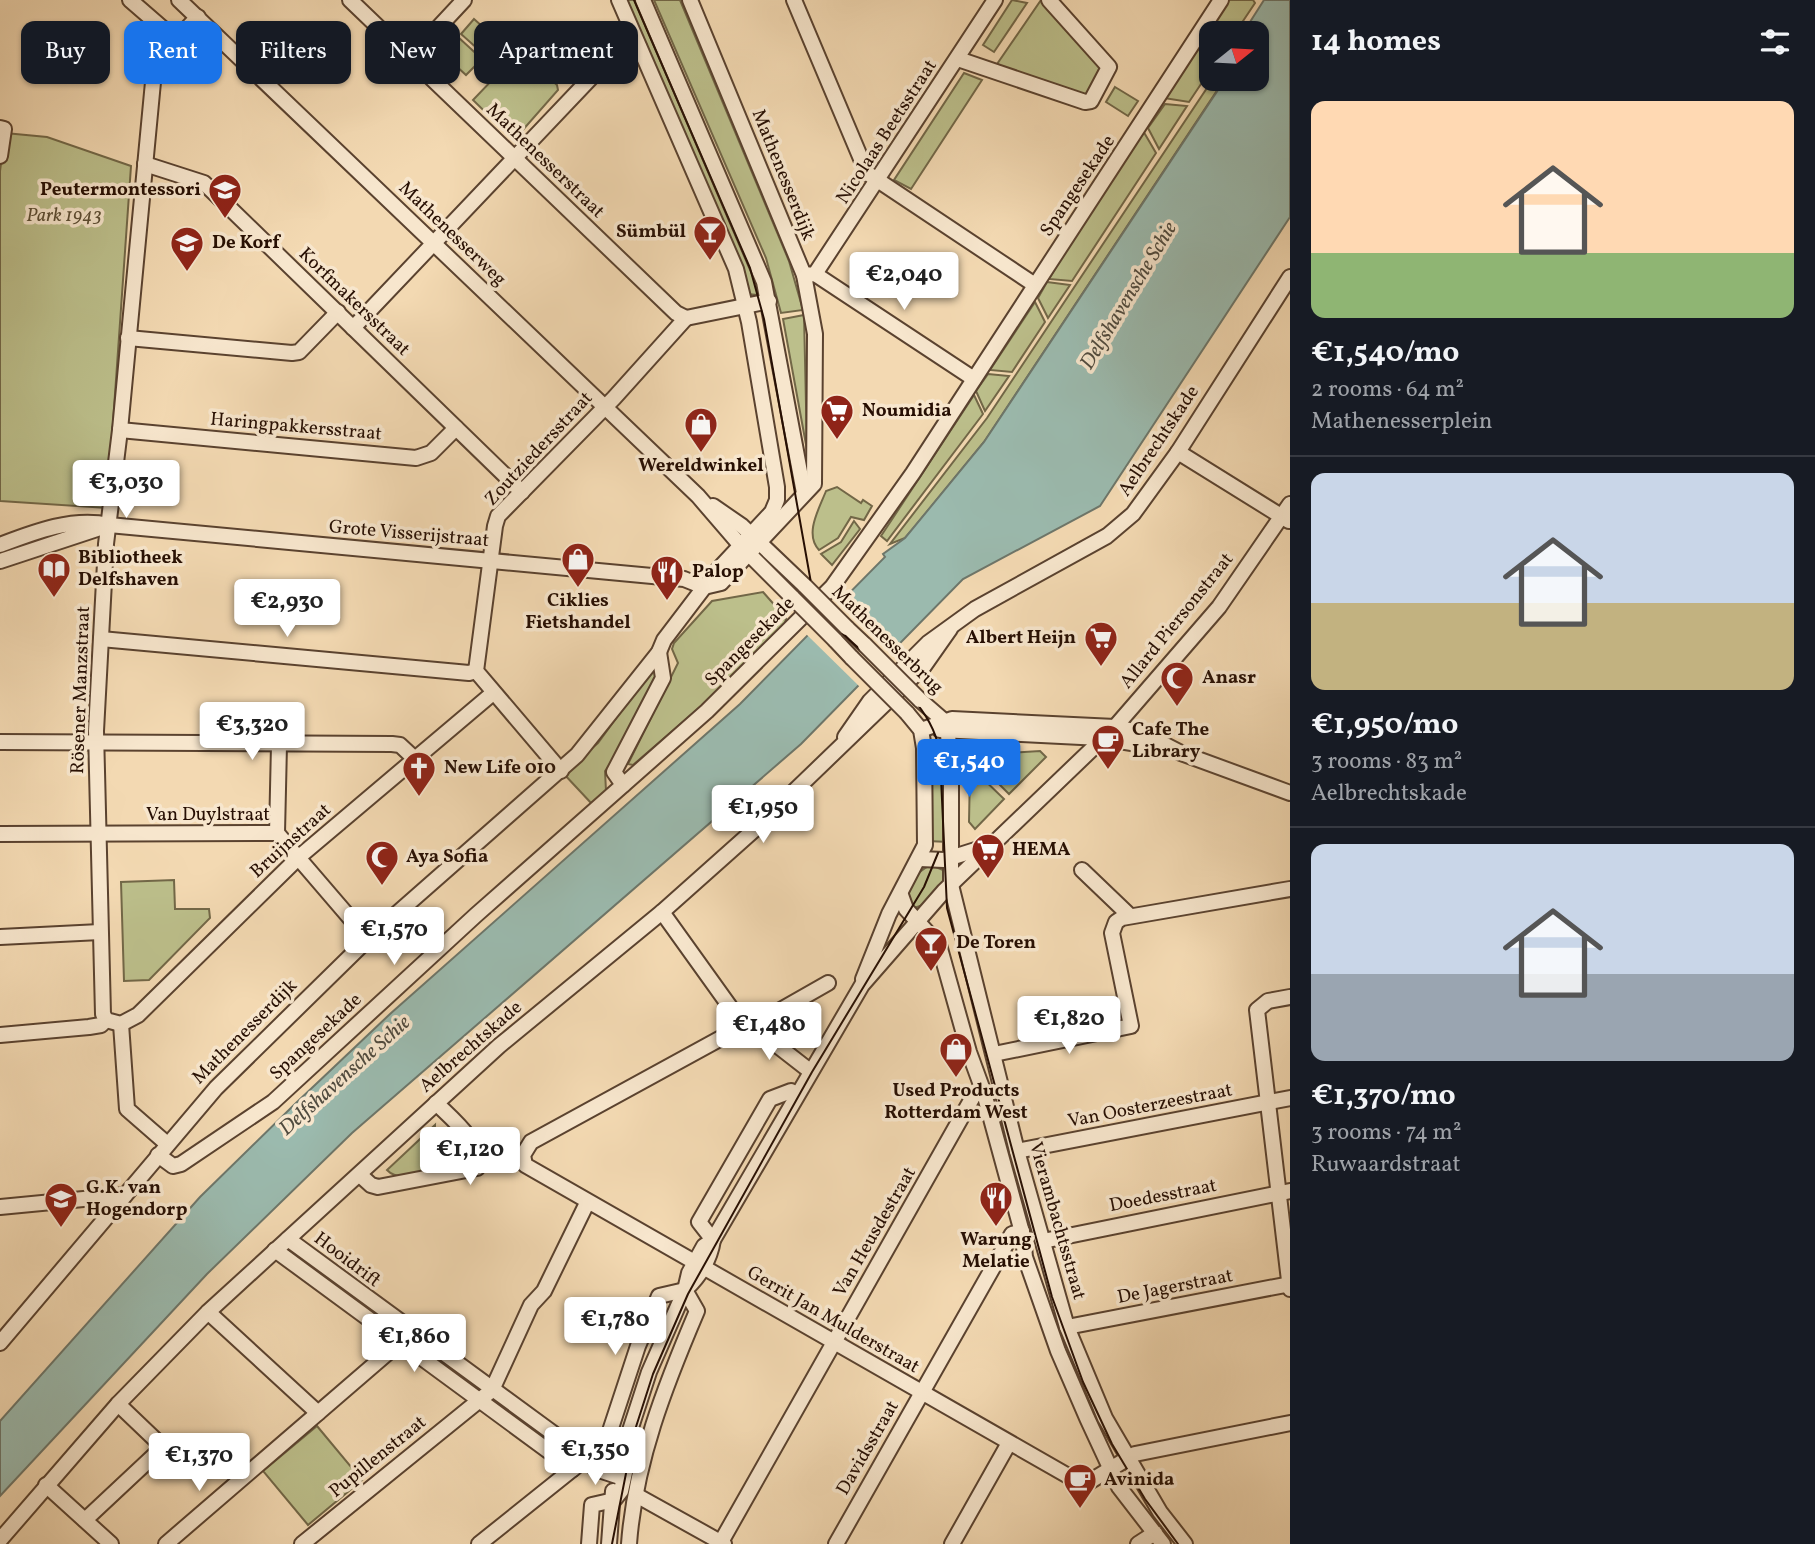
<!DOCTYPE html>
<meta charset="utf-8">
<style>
:root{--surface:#171b24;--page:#20242c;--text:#f1f3f6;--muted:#9ea1a6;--line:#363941;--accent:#1a73e8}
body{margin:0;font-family:Vollkorn,serif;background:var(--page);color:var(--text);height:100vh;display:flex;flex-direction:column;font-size:26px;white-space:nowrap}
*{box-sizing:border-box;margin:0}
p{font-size:23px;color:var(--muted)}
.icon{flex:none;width:38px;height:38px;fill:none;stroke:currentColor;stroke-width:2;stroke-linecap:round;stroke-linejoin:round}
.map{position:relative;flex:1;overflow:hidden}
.panel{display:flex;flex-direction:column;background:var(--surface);width:525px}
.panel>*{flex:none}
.hud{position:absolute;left:21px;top:21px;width:665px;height:63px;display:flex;gap:14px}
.needle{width:46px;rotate:72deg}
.buttons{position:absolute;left:1199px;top:21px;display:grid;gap:14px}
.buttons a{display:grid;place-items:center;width:70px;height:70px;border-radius:14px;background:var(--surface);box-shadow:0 2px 5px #0004;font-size:35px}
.price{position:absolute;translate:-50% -60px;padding:0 16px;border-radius:7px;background:#fff;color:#222;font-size:23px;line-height:46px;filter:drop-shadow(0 2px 4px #0008)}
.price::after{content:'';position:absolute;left:50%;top:42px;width:21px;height:16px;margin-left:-10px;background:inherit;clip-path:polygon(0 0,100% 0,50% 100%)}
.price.current{background:var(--accent);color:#fff}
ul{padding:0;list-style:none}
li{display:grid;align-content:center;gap:14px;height:371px;padding:0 21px}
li+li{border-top:2px solid var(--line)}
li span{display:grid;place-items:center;height:217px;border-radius:14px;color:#555}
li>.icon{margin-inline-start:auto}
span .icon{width:126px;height:126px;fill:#fffc;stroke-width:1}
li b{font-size:30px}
h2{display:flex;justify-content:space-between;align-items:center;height:84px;padding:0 21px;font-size:30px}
.pill{padding:0 24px;border-radius:14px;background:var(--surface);box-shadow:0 2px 5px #0004;font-size:24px;line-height:63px}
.pill.current{background:var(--accent);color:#fff}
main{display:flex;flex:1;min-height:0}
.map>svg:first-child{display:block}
.green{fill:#bcbf8b;stroke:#726747;stroke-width:2}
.water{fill:#9bbaae;stroke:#6d766a;stroke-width:2}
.pier{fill:#f3d9b2}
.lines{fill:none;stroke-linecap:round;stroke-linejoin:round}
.minor-casing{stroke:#5a422f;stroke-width:18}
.minor{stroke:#f7e6cd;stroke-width:14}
.tram{stroke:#270f03;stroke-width:2}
.minor-bridge-casing{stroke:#5a422f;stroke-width:18;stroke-linecap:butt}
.minor-bridge{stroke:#f7e6cd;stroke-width:14}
.labels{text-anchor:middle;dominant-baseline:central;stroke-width:7;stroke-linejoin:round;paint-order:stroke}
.street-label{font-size:19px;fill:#270f03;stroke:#f7e6cd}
.poi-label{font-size:19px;font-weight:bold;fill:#270f03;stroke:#f7e6cd;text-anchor:start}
.park-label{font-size:19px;font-style:italic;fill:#5b4d33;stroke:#f7e6cd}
.water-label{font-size:21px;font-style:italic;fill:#504b3f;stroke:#f7e6cd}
</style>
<main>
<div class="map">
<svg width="1290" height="1544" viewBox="0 0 1290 1544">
<rect width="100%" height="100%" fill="#f3d9b2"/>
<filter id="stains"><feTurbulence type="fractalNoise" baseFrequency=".00286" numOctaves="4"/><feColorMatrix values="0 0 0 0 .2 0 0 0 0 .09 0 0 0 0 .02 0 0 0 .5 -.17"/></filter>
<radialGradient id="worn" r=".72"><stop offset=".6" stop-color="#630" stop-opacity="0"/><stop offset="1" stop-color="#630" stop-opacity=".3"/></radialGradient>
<g class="green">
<polygon points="623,0 639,0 755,264 758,295 747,294"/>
<polygon points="654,0 680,0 789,261 803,310 781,313 766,258"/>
<polygon points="1012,0 1027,3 994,52 983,45"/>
<polygon points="1041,0 1103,65 1085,96 995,67"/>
<polygon points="1228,0 1253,0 1255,3 1235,33 1211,33 1211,69 1189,102 1164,98"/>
<polygon points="474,19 501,43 488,58 461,34"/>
<polygon points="458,37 482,59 466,75 443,54"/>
<polygon points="519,52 557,85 558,90 514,140 473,100"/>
<polygon points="964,73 982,80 911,189 894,180"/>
<polygon points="1213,79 1222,79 1222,83 984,442 912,530 905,538 890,544 987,418"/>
<polygon points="1115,87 1138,101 1128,116 1106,102"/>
<polygon points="1165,104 1187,106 1159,149 1148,128"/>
<polygon points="1142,129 1156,153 1072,281 1049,279 1055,269 1053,267"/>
<polygon points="5,133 47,137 131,166 107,508 0,501 0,171"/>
<polygon points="1047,282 1070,285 1048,318 1038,298"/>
<polygon points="1035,302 1045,322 1012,372 990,370"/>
<polygon points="804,315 807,450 783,319"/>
<polygon points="988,374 1009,376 985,411 976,391"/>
<polygon points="974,395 983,414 887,541 881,536"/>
<path d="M837 487 861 503 863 500 872 506 864 520 851 517 838 538 819 550C804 534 819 509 826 491Z"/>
<polygon points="854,521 860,529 832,565 821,554 841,542"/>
<polygon points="763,592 786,618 785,624 706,702 633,765 628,764 678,663 672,649 674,643 712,601"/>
<polygon points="651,670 658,674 617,756 605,771 606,791 592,804 563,773 598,743"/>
<polygon points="1040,751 1046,757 1009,794 979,764 991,754"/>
<polygon points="947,758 948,842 928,841 928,759"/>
<polygon points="973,769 1004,799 975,829 969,822 970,772"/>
<path d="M931 865 943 870 944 884 926 904 914 908 908 900C908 883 915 872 931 865Z"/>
<polygon points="174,880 175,909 209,909 210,918 149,980 124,981 121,882"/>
<path d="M435 1125 433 1171C418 1174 398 1182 387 1170Z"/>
<polygon points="305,1257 399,1326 394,1333 303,1267"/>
<polygon points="317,1426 362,1480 308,1525 263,1471"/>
</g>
<polygon class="water" points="1264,0 1290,0 1290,217 1100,506 963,579 801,744 352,1133 207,1274 0,1496 0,1421 200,1197 296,1103 390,1014 740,704 885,557 883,554 905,538 984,442 1222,84 1222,79 1256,79 1256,33 1243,33"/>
<polygon class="pier" points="840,598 896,653 861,688 805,633"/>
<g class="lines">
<defs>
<g id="minor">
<polyline points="130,0 175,39"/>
<polyline points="179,0 698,496 741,546 793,598"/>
<polyline points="350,0 676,313 686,318"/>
<polyline points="643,0 764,282 804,493"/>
<polyline points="690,0 804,275 815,334 814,484 721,583 704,587"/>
<polyline points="794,0 867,173 1035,285"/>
<polyline points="198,17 155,61 120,430 106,544 96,731 103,1014 106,1020 121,1024 138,1015 299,857 493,693"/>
<polyline points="410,58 464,0"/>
<polyline points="958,59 1085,102 1091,101 1109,67 1049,0"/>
<polyline points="0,128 4,129 0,156"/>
<polyline points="145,164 204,183 522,492"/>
<polyline points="815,274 974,379"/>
<polyline points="804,275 815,274 995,0"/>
<polyline points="686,318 769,301"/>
<polyline points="353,328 604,64 639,47"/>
<polyline points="128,338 292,353 299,352 338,312"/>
<polyline points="120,430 416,458 431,453 456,428"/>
<polyline points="1178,452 1289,521"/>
<polyline points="713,506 742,526 805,586"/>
<polyline points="109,525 684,579 704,587"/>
<path d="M0 545C34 532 72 517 109 525L0 561"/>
<polyline points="847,628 865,645"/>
<polyline points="101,639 469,673 476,671"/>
<polyline points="835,640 852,658"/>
<polyline points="920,700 943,720 948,735 951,764 951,885 1017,1151 1067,1327 1105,1418 1160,1512 1185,1544"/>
<polyline points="921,730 952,719 1115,727 1140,732 1181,753 1290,793"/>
<polyline points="940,730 1101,738 1156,747"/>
<polyline points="845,737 870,701 928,643 975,609 1107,536 1133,514 1178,452 1290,277"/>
<polyline points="0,742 392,744 400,745 415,759"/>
<polyline points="561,771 476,671 495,526 498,516 614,398 686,318"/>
<polyline points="623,785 614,772 663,678 659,652"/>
<polyline points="277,833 279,745"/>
<polyline points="0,834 277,833 368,939"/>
<polyline points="920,859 944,860 988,846"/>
<polyline points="1082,870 1129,915"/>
<polyline points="901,895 906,909 939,945 969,1052 984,1093 1023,1236 1025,1257 1058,1351 1087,1418 1119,1487 1163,1544"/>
<polyline points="662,912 733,1011 810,1071"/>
<polyline points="0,937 100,932"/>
<polyline points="863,979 889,914 925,845 924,748 921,730 907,713"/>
<polyline points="828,983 770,1016 734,1031 531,1142 523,1155 525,1165 1084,1485 1135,1454 1290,1423"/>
<polyline points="1290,997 1268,1001 1257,1010 1290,1289"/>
<polyline points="121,1024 127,1109 166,1143"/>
<polyline points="0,1035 89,1027 101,1025 106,1020"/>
<polyline points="994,1054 1131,1026 1112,933 1116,922 1122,918 1290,889"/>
<polyline points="1017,1151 1290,1098"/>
<polyline points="158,1155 173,1166 181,1164 273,1102 476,915 707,711 832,587 913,473 1221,0"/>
<path d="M360 1175 371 1185 378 1187 477 1168C486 1146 450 1117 436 1103"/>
<polyline points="0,1207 125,1195"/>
<polyline points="288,1239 565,1442 596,1469 623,1478"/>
<polyline points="713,1240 699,1222 770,1099 791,1091 796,1094"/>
<polyline points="1043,1241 1290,1191"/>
<polyline points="275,1250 573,1469"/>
<path d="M685 1290C700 1276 710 1260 713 1240L862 985 944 891 1115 727 1219 607 1290 504"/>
<polyline points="208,1312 318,1413"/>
<polyline points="1067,1327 1290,1284"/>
<polyline points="0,1343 216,1088 368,939 577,755 659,652 664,640 715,573 772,512 777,500 777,487 749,322 736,269 619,0"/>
<polyline points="623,1452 649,1372 685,1290 689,1273 704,1246 713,1240"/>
<polyline points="46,1485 111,1544"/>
<polyline points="636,1495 724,1544"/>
<polyline points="85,1520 163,1447 118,1404"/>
<polyline points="0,1540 118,1404 208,1312 499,1046 662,912 754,830 924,666 950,629"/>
<polyline points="721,1542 974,1095 984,1093"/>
<polyline points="166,1544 405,1338"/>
<polyline points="302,1544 492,1390 531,1305 544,1291 587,1203"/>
<polyline points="479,1544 579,1464"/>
<path d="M589 1544 592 1505 614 1500 621 1491 627 1463 625 1448 610 1431 638 1346 659 1296 685 1290 697 1311C665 1386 635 1462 629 1544"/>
<polyline points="609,1544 613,1491"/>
<polyline points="836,1544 1012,1234 1022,1231"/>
<polyline points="952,1544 1009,1443"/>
<polyline points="1138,1544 1155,1533"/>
</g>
</defs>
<use href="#minor" class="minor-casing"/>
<use href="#minor" class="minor"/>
<g class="tram">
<path d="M634 0 750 268 764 319 813 594C842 654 933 686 940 756L947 908 1052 1297 1083 1382 1112 1444 1145 1499 1178 1544"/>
<polyline points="612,1544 634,1433 653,1374 688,1294 812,1072 924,887 938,853"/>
</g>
<defs>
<g id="minor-bridge">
<polyline points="805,586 847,628"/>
<polyline points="793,598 835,640"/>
<polyline points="865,645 920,700"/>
<polyline points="852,658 907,713"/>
</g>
</defs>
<use href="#minor-bridge" class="minor-bridge-casing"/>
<use href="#minor-bridge" class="minor-bridge"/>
</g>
<defs>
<symbol id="school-pin" viewBox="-11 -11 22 30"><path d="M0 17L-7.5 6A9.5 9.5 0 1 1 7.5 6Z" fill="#8f2418" stroke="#f7e6cd"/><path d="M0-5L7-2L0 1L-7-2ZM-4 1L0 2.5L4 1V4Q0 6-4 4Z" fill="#fff"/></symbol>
<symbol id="bar-pin" viewBox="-11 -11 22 30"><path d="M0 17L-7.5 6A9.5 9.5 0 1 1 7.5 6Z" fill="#8f2418" stroke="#f7e6cd"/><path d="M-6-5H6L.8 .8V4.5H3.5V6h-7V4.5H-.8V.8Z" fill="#fff"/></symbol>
<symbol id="supermarket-pin" viewBox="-11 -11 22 30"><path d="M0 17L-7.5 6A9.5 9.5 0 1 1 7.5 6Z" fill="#8f2418" stroke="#f7e6cd"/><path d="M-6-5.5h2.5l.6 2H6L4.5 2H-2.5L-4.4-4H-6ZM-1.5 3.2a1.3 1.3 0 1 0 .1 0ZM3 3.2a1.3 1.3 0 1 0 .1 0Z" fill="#fff"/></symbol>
<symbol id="shop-pin" viewBox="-11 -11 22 30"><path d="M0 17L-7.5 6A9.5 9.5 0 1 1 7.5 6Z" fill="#8f2418" stroke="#f7e6cd"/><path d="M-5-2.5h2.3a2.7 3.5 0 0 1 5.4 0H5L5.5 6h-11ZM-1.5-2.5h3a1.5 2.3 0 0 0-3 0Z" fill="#fff"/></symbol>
<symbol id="library-pin" viewBox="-11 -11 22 30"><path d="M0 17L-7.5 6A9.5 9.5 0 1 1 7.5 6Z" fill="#8f2418" stroke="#f7e6cd"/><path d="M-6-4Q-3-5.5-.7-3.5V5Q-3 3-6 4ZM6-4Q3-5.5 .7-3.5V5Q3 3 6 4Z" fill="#fff"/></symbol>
<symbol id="restaurant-pin" viewBox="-11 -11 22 30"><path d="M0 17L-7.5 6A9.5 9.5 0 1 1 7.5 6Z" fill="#8f2418" stroke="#f7e6cd"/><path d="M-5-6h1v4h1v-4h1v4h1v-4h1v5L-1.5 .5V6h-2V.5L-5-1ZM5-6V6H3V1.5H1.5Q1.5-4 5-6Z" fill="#fff"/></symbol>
<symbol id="mosque-pin" viewBox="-11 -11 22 30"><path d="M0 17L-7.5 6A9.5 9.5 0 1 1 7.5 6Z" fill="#8f2418" stroke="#f7e6cd"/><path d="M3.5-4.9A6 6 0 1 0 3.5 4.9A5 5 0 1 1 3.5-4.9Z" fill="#fff"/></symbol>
<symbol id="cafe-pin" viewBox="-11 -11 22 30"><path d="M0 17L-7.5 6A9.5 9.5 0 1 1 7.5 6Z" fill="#8f2418" stroke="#f7e6cd"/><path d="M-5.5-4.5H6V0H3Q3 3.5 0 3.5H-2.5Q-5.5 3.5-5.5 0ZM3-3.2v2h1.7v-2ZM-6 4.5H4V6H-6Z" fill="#fff"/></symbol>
<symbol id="church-pin" viewBox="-11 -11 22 30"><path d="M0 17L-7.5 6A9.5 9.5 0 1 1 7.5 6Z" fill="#8f2418" stroke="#f7e6cd"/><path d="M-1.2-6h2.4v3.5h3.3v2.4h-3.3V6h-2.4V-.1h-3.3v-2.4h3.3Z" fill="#fff"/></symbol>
<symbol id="university-pin" viewBox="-11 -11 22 30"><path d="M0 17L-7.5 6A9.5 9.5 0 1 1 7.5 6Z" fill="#8f2418" stroke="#f7e6cd"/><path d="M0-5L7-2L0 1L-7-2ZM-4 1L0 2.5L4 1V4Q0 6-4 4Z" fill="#fff"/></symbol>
</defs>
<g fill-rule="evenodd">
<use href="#school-pin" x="206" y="171" width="38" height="52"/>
<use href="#bar-pin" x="691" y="213" width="38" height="52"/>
<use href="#school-pin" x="168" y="224" width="38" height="52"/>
<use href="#supermarket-pin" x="818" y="392" width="38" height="52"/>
<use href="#shop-pin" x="682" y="405" width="38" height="52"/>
<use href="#shop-pin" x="559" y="540" width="38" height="52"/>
<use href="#library-pin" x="35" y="550" width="38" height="52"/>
<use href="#restaurant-pin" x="648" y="553" width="38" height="52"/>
<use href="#supermarket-pin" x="1082" y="619" width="38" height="52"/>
<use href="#mosque-pin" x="1158" y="659" width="38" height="52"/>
<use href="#cafe-pin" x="1089" y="722" width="38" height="52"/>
<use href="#church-pin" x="400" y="749" width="38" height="52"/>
<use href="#supermarket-pin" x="969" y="831" width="38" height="52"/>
<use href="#mosque-pin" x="363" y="838" width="38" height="52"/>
<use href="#bar-pin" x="912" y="924" width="38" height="52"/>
<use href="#shop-pin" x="937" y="1030" width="38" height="52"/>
<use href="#restaurant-pin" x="977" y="1179" width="38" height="52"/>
<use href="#university-pin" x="42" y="1180" width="38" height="52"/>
<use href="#cafe-pin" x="1061" y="1461" width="38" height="52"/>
</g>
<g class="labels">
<g class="street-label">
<text transform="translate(887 132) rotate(-57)">Nicolaas Beetsstraat</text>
<text transform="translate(545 161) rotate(44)">Mathenesserstraat</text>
<text transform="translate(783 175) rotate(68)">Mathenesserdijk</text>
<text transform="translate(1078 186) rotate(-56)">Spangesekade</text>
<text transform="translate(452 234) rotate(44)">Mathenesserweg</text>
<text transform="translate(354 302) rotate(44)">Korfmakersstraat</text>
<text transform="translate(296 427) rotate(5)">Haringpakkersstraat</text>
<text transform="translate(1159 441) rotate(-56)">Aelbrechtskade</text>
<text transform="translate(539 449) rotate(-47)">Zoutziedersstraat</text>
<text transform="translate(409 534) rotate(5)">Grote Visserijstraat</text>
<text transform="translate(1177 621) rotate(-51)">Allard Piersonstraat</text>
<text transform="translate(887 640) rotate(44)">Mathenesserbrug</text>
<text transform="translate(750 642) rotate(-45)">Spangesekade</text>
<text transform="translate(81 690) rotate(-88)">Rösener Manzstraat</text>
<text x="208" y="815">Van Duylstraat</text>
<text transform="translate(291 841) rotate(-42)">Bruijnstraat</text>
<text transform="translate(245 1032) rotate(-45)">Mathenesserdijk</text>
<text transform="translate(316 1037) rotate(-43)">Spangesekade</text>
<text transform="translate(471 1047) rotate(-41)">Aelbrechtskade</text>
<text transform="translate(1150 1106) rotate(-11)">Van Oosterzeestraat</text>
<text transform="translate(1163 1196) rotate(-11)">Doedesstraat</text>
<text transform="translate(1057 1221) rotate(74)">Vierambachtsstraat</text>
<text transform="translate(875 1232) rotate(-60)">Van Heusdestraat</text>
<text transform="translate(347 1260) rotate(37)">Hooidrift</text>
<text transform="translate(1175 1287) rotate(-11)">De Jagerstraat</text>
<text transform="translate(833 1320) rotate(30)">Gerrit Jan Mulderstraat</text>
<text transform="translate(868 1448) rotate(-60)">Davidsstraat</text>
<text transform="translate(378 1457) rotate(-39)">Pupillenstraat</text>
</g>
<g class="poi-label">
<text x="201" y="190" text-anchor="end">Peutermontessori</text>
<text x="686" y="232" text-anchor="end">Sümbül</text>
<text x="212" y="243">De Korf</text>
<text x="862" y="411">Noumidia</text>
<text x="701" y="466" text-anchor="middle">Wereldwinkel</text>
<text x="78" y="558">Bibliotheek<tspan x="78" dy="22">Delfshaven</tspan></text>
<text x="692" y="572">Palop</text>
<text x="578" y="601" text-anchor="middle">Ciklies<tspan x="578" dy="22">Fietshandel</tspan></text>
<text x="1076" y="638" text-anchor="end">Albert Heijn</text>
<text x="1202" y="678">Anasr</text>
<text x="1132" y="730">Cafe The<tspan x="1132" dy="22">Library</tspan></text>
<text x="444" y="768">New Life 010</text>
<text x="1012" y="850">HEMA</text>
<text x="406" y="857">Aya Sofia</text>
<text x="956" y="943">De Toren</text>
<text x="956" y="1091" text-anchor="middle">Used Products<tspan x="956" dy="22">Rotterdam West</tspan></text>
<text x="86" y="1188">G.K. van<tspan x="86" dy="22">Hogendorp</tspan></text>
<text x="996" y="1240" text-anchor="middle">Warung<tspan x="996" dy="22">Melatie</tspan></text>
<text x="1104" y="1480">Avinida</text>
</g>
<g class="park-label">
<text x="64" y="216">Park 1943</text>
</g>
<g class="water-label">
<text transform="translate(1129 296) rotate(-59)">Delfshavensche Schie</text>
<text transform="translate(345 1076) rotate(-42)">Delfshavensche Schie</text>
</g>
</g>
<rect width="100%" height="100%" filter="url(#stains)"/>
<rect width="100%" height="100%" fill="url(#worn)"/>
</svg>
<div class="buttons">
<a><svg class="needle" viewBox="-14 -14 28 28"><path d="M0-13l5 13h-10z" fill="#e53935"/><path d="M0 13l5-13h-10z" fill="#9ea1a6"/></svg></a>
</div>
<b class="price" style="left:904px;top:312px">€2,040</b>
<b class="price" style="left:126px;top:520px">€3,030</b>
<b class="price" style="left:287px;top:639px">€2,930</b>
<b class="price" style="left:252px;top:762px">€3,320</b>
<b class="price current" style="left:969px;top:799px">€1,540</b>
<b class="price" style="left:763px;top:845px">€1,950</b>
<b class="price" style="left:394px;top:967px">€1,570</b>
<b class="price" style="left:1069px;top:1056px">€1,820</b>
<b class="price" style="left:769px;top:1062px">€1,480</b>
<b class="price" style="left:470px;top:1187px">€1,120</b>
<b class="price" style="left:615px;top:1357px">€1,780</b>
<b class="price" style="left:414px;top:1374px">€1,860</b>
<b class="price" style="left:595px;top:1487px">€1,350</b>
<b class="price" style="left:199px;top:1493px">€1,370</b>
<div class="hud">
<a class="pill">Buy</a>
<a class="pill current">Rent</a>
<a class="pill">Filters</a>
<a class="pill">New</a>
<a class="pill">Apartment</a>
</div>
</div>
<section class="panel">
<h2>14 homes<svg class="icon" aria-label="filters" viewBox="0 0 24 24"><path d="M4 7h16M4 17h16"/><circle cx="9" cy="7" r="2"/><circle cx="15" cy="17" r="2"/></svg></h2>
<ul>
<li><span style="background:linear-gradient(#ffd9b3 70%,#8fb573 0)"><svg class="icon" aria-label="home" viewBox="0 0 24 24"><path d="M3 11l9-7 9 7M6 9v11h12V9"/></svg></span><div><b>€1,540/mo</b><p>2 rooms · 64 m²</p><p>Mathenesserplein</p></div></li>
<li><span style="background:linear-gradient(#c9d6e8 60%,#c2b280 0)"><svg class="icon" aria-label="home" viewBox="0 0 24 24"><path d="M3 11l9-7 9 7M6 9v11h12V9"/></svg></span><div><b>€1,950/mo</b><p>3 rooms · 83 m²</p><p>Aelbrechtskade</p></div></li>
<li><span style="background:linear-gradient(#c9d6e8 60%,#9aa5b1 0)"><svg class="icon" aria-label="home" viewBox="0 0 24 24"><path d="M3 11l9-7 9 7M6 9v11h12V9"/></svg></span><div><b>€1,370/mo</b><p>3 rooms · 74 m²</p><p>Ruwaardstraat</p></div></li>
</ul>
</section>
</main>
